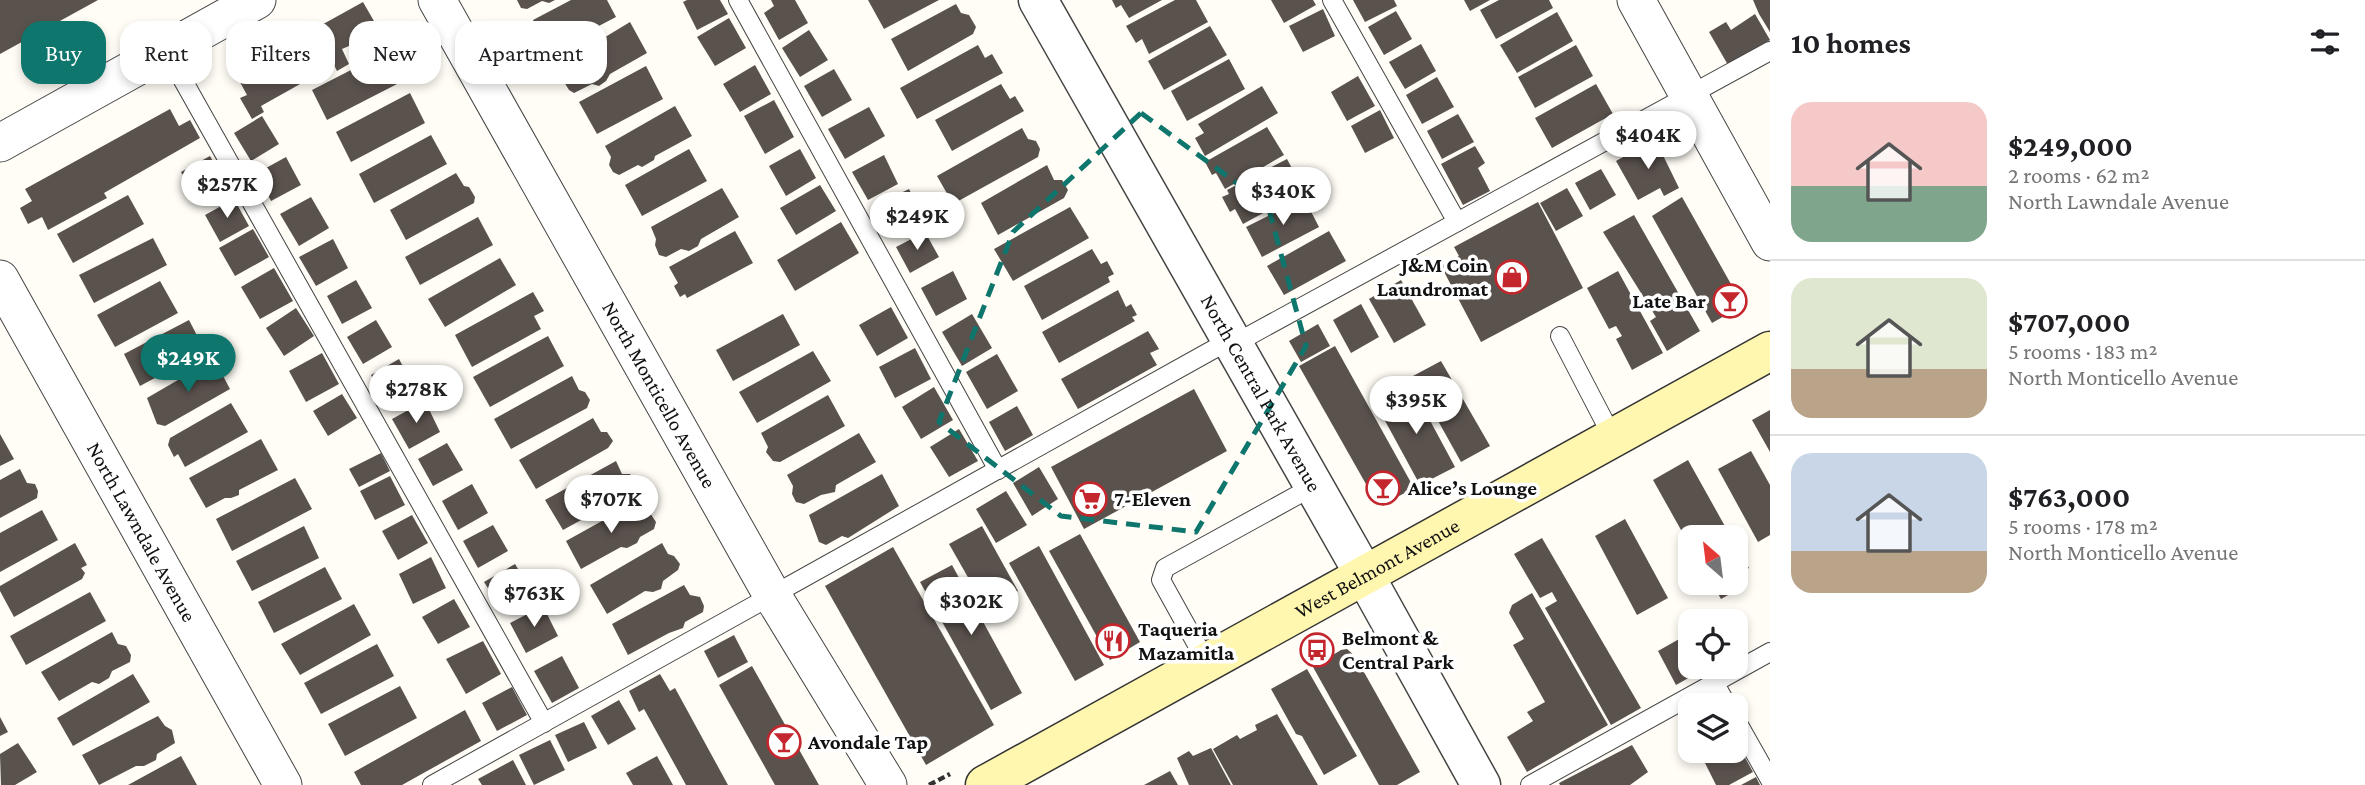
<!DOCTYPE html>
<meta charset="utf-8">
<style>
:root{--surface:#fff;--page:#f2f2f2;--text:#202124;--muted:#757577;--line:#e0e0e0;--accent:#0f766e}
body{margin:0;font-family:"Crimson Pro",serif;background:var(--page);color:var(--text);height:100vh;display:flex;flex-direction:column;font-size:26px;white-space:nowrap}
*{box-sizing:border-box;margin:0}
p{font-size:23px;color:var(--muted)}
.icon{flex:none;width:38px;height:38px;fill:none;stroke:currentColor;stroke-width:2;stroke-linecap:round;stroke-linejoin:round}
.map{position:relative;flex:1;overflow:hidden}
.panel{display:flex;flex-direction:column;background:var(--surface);width:595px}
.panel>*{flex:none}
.guide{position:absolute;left:21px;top:21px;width:665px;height:63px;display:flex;gap:14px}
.needle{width:46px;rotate:332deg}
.fabs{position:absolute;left:1678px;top:525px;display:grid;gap:14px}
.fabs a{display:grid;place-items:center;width:70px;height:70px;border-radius:14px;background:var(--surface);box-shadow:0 4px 10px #0003;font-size:35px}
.price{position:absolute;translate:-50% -60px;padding:0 16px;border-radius:24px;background:#fff;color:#222;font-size:23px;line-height:46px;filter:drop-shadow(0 2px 4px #0008)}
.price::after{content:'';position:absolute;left:50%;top:42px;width:21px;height:16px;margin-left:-10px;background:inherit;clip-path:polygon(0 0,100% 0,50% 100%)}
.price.on{background:var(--accent);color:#fff}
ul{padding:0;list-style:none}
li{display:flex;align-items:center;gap:21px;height:175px;padding:0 21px}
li+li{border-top:2px solid var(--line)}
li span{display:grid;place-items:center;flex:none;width:196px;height:140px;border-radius:21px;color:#555}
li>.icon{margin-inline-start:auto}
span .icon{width:84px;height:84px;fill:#fffc;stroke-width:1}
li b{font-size:30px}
h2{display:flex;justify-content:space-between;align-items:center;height:84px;padding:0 21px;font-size:30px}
.pill{padding:0 24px;border-radius:21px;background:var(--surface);box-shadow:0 4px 10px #0003;font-size:24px;line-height:63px}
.pill.on{background:var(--accent);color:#fff}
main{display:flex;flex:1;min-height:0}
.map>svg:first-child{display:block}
.building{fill:#5a524d}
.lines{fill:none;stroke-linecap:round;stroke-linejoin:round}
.service-casing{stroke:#444;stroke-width:20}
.minor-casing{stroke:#444;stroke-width:39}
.tertiary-casing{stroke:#444;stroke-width:41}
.secondary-casing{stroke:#333;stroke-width:41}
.path{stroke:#333;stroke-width:4.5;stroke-dasharray:7 3.5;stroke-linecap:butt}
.service{stroke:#fff;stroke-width:18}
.minor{stroke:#fff;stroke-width:37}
.tertiary{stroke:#fff;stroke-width:38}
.secondary{stroke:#fff6b0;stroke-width:38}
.marked{fill:none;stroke:#0f766e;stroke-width:5;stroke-dasharray:14 9;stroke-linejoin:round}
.labels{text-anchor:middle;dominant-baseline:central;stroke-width:7;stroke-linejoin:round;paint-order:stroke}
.poi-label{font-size:21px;font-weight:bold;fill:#111;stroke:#fff;text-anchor:start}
.street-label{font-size:21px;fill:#111;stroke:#fff}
</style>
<main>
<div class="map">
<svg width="1770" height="785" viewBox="0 0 1770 785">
<rect width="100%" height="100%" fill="#fffdf5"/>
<g class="building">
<polygon points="0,0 98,0 0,54"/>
<polygon points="517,0 555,0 549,3 542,1 527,9 521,8"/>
<polygon points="571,0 607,0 616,17 549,52 533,20"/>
<polygon points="687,0 720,0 728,14 697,30 683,2"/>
<polygon points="771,0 795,0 808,23 779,40 764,13 774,6"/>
<polygon points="868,0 939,0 884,29"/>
<polygon points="1112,0 1162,0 1129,18 1121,5 1116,8"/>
<polygon points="1175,0 1196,0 1208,22 1149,54 1142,39 1136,43 1126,26"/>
<polygon points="1271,0 1313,0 1316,5 1284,23"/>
<polygon points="1353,0 1394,0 1397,6 1365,22"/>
<polygon points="1464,0 1490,0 1470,11"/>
<polygon points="1499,0 1549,0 1553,8 1496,39 1480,10"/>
<polygon points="1753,0 1770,0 1770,32 1759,14"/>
<polygon points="363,2 386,42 357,59 349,46 342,49 349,64 337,71 334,65 261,106 264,112 252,119 240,98 247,95 235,73"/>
<polygon points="956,4 961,13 969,15 976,27 973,34 908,71 891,39"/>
<polygon points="1323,9 1335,36 1303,52 1289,26"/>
<polygon points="1396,11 1412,39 1384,55 1368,27"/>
<polygon points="1557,12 1573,41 1517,73 1500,45"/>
<polygon points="1755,14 1770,40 1728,65 1709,32 1726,22 1731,30"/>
<polygon points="729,18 746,48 715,66 697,37"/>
<polygon points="630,22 647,53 610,74 606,81 599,86 592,84 574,93 569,90 564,82 566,75 559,65"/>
<polygon points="1210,26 1227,55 1164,90 1148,61"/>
<polygon points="809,30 828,60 800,77 782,48"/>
<polygon points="1421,44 1436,71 1405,89 1389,62"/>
<polygon points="978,45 985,58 992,54 1003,73 917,119 900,88"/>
<polygon points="1576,45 1593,76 1535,108 1518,77"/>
<polygon points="386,52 401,82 327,120 312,90"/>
<polygon points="1229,59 1245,89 1187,121 1171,91"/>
<polygon points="755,65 771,94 740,112 723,84"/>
<polygon points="646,66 663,99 597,134 579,102"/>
<polygon points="834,69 852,100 822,117 804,86"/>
<polygon points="1358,76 1375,106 1347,121 1331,92"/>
<polygon points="1437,77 1454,107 1422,124 1406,95"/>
<polygon points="1001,84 1010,99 1015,96 1024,111 952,151 935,120"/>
<polygon points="1596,84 1613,114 1552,148 1535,118"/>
<polygon points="1262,86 1278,113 1205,156 1195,138 1204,133 1198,124"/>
<polygon points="410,93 425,123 351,162 336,132"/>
<polygon points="774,100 794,137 765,154 744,116"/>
<polygon points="675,106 692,136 655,156 654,160 642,167 638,165 619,175 613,172 609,165 611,157 605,146"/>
<polygon points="869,107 885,136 845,159 828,129"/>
<polygon points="170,109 179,126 190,120 200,138 104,193 107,198 48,230 42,217 28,224 20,208 32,201 25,189"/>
<polygon points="1380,110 1394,138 1365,153 1351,126"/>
<polygon points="1458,114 1474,142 1442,159 1427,131"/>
<polygon points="262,116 279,144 251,161 234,133"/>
<polygon points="1267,127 1284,155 1225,189 1216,173 1212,175 1205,162"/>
<polygon points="1022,128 1028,139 1036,141 1040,149 1038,157 953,204 937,176"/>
<polygon points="431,135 447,164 374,203 359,174"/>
<polygon points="1655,139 1679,188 1664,196 1660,188 1638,200 1616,161"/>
<polygon points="1475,146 1485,163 1478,168 1490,191 1463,205 1441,164"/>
<polygon points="689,149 707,181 642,216 625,185"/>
<polygon points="800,149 816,178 786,196 769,166"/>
<polygon points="884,155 898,184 868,200 852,172"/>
<polygon points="210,156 226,185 198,201 181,172"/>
<polygon points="286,157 301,185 271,201 257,173"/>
<polygon points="1287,159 1304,191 1243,224 1235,209 1230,212 1222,197 1229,194 1227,190"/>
<polygon points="1047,165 1054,180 1062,180 1068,190 1064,198 998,235 981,203"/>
<polygon points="1601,169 1616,195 1590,210 1575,183"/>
<polygon points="456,173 464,186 469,187 475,197 474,203 406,240 390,210"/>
<polygon points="820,185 836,211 796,235 780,208"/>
<polygon points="722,188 739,217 701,239 698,246 689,251 681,249 666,257 659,255 655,245 656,239 651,227"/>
<polygon points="1567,188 1583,216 1556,231 1540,203"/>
<polygon points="909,189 924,219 889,237 874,206"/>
<polygon points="128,195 144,224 73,263 57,234"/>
<polygon points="311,197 329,228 299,246 280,214"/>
<polygon points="1682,197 1736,293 1742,294 1746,301 1738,313 1733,311 1712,323 1652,216"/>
<polygon points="1304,198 1319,227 1262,257 1246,227"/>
<polygon points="234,199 249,226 220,242 205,215"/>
<polygon points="1538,202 1583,288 1481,342 1441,266 1459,256 1454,247"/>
<polygon points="1070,207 1089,238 1013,281 994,249"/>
<polygon points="1634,215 1700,331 1667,351 1650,321 1656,317 1603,232"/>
<polygon points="478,217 493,245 420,285 405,257"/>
<polygon points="841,222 859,253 795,291 777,260"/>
<polygon points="253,229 269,257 235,276 219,248"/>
<polygon points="735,231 753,263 687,298 685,294 680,297 674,286 678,283 669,267"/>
<polygon points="1329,231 1346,261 1284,295 1267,266"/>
<polygon points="925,232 939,257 910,273 896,247"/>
<polygon points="153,238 167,265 94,303 79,275"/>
<polygon points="333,239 348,268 316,286 299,257"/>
<polygon points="1092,249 1101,264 1107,261 1114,274 1108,277 1110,282 1042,320 1024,286"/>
<polygon points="500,258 516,285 445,327 428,299"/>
<polygon points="274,268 293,301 260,319 241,287"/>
<polygon points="953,271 967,299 936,316 921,288"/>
<polygon points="1618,271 1663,353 1632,370 1616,339 1622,336 1616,326 1609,329 1587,288"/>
<polygon points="356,280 372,308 342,324 327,296"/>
<polygon points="1401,280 1426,325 1394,343 1369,299"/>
<polygon points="160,281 178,313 115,347 97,315"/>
<polygon points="1118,290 1126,307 1131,304 1137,315 1132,317 1135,321 1059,363 1042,332"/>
<polygon points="533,292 544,311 534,316 541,329 472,367 455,335"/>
<polygon points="1361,304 1379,337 1351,353 1333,320"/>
<polygon points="891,307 908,338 877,356 859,325"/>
<polygon points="296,308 314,336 284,356 266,328"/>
<polygon points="783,314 800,345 733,381 716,350"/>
<polygon points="972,314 992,348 962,366 942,332"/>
<polygon points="189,320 205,351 140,386 124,354"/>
<polygon points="376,320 392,347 363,364 347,337"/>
<polygon points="1318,324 1330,346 1301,362 1289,341"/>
<polygon points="1148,331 1159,349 1150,353 1157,365 1078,409 1061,379"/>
<polygon points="548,336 564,366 490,407 473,377"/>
<polygon points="1335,346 1414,488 1384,504 1375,500 1299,366"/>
<polygon points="915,348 931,379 895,398 879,367"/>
<polygon points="813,351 831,381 757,423 739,392"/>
<polygon points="322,353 339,384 306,402 289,371"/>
<polygon points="997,354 1018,391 987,409 966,372"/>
<polygon points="214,359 230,389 165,426 157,424 147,398"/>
<polygon points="399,359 414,387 386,403 371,375"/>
<polygon points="1441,361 1490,446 1461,462 1413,376"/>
<polygon points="572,376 579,390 585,392 590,400 587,408 511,449 494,419"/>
<polygon points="934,387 953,420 921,439 902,407"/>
<polygon points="1412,387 1455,467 1420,485 1377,406"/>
<polygon points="1194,389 1227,451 1084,529 1051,467"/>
<polygon points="342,394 357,418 328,436 313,411"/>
<polygon points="828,395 845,426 780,462 773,461 766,452 768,447 761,433"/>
<polygon points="425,401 440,432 409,449 392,419"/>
<polygon points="231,403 248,432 185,467 178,454 174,457 168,445 170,438"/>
<polygon points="1017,406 1033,435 1005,451 989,422"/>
<polygon points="1770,410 1770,452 1752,420"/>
<polygon points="593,418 601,432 607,432 613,441 608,448 536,489 519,460"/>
<polygon points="959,429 978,461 949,477 930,447"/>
<polygon points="859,433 876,462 836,485 835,492 821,495 804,504 796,502 792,494 793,486 787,475"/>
<polygon points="0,434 14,459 0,466"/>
<polygon points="261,439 278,470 239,490 239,495 231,498 225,498 206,508 189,478"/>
<polygon points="447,443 463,470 433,486 418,459"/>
<polygon points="1751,451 1770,485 1770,535 1758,542 1718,469"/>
<polygon points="381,453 390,471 359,487 349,469"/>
<polygon points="1688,460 1731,537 1690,537 1690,546 1653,480"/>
<polygon points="616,461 622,474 630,474 637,484 632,492 563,530 545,500"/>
<polygon points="1039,467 1058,499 1032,516 1013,483"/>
<polygon points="20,469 27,483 35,484 38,491 37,498 0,518 0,480"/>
<polygon points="882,474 899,506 848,538 842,536 826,545 819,542 809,515"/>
<polygon points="390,476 405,505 375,520 360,491"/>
<polygon points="295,478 312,509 232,551 216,519"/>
<polygon points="472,484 488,513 458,530 442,501"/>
<polygon points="1006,491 1027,525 996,543 976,509"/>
<polygon points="638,501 643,511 650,513 656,522 654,529 640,537 637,543 627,548 621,547 581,569 566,541"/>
<polygon points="42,510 58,540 0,572 0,533"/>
<polygon points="412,515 428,543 398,560 382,531"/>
<polygon points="1625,519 1668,598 1637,615 1595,536"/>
<polygon points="493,525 508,551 478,568 463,541"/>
<polygon points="304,526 319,558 252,591 236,561"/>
<polygon points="982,526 1018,591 986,609 949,544"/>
<polygon points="1080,534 1140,642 1110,660 1049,551"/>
<polygon points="1542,538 1641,708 1611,725 1545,608 1557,601 1552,592 1540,598 1514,554"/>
<polygon points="75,543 87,565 81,568 85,573 82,579 14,617 0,591 0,586"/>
<polygon points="662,543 668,554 674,556 680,564 678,570 663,581 661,589 653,592 645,591 607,614 590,585"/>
<polygon points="1039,546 1104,665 1075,681 1009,563"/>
<polygon points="1736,546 1749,568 1736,575"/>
<polygon points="893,547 994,725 926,765 825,586"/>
<polygon points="431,557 446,588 413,604 399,574"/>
<polygon points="515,564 532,592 502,610 484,582"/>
<polygon points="952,565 1022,693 991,710 920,582"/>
<polygon points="325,567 342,599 274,633 258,602"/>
<polygon points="1712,583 1732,583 1737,590 1721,599"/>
<polygon points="684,585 690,595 700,597 704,606 703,612 685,622 683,628 669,633 628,655 612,624"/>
<polygon points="90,592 106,621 26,665 10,636"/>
<polygon points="1532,593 1608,725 1527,772 1507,737 1533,721 1527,712 1545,702 1513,645 1524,639 1509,613 1512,605"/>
<polygon points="454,599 470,627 438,644 422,617"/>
<polygon points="354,604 371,635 300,675 281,644"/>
<polygon points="543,606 558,636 526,653 510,623"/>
<polygon points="112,632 118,644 126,646 131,655 130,662 112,671 109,678 99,684 92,682 59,701 41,672"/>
<polygon points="1688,634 1690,638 1690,667 1708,667 1676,685 1658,651"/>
<polygon points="734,635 748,662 718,678 704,651"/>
<polygon points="483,641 501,674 466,694 446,659"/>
<polygon points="377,644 394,676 321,714 304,683"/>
<polygon points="1347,649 1355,656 1420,772 1397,785 1379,785 1313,667 1341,650"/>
<polygon points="562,656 579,688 552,703 534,671"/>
<polygon points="752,666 819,785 775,785 719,685"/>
<polygon points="1307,669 1357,756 1324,775 1302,736 1296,734 1271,689"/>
<polygon points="133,674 150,702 73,746 57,718"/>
<polygon points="660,674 670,691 675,688 728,785 686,785 644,709 639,712 629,691"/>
<polygon points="400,686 417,718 345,756 328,724"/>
<polygon points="512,687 527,715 497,731 482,703"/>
<polygon points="619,700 636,729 608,745 591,716"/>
<polygon points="465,710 481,741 402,785 361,785 354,772"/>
<polygon points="1690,711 1690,738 1679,718"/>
<polygon points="1277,714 1318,785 1233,785 1213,749 1237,735 1240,739 1257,730 1255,725"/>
<polygon points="158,716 165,726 172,730 175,743 157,754 156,760 144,766 136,766 99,785 82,755"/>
<polygon points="0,717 8,732 0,736"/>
<polygon points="584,722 597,748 568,762 555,735"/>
<polygon points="550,740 565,770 534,785 519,755"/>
<polygon points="1736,741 1753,772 1729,785 1716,785 1703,759 1719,751 1736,751"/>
<polygon points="18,743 37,772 15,785 1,785 0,754"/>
<polygon points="1632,745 1648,772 1630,785 1560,785 1559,783"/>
<polygon points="1211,748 1231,785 1189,785 1177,758 1189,751 1193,756"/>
<polygon points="181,756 197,785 128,785"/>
<polygon points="657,756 673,785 633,785 626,773"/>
<polygon points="513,760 526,785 482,785 478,779"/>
<polygon points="1170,771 1178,785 1144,785"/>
<polygon points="1756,777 1760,785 1741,785"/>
</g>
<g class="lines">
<defs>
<g id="service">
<polyline points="738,0 998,470"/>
<polyline points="1332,0 1457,222"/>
<polyline points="166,50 544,723"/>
<polyline points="1560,336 1613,438"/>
<polyline points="1234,344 1770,51"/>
<polyline points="1207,663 1161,580 1165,568 1314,486"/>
<polyline points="1714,682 1727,705"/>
<polyline points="1736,720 1770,780"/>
<polyline points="432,785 1232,339"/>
<polyline points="1530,785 1770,652"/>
</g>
<g id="minor">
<path id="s1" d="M437 0 772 595 888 785"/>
<polyline points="1636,0 1770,242"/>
<polyline points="0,143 257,0"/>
<path id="s2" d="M0 279 283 785"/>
</g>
<g id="tertiary">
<path id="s3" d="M1038 0 1365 576 1481 785"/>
</g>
<g id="secondary">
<path id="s4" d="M985 785 1770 351"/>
</g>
</defs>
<use href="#service" class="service-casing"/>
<use href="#minor" class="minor-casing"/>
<use href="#tertiary" class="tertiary-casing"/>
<use href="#secondary" class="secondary-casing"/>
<polyline class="path" points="929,785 950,774"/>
<use href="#service" class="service"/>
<use href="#minor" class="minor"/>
<use href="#tertiary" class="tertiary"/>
<use href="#secondary" class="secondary"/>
</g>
<path class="marked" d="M1141 113 1268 206 1306 346 1196 532 1061 516 939 422 1013 232Z"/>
<defs>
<symbol id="shop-ring" viewBox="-11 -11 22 22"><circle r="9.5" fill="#fff" stroke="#c4262e" stroke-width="1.5"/><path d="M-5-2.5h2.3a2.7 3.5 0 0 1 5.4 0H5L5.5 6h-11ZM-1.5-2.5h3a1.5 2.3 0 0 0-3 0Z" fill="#c4262e"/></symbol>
<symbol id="bar-ring" viewBox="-11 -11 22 22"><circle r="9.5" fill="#fff" stroke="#c4262e" stroke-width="1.5"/><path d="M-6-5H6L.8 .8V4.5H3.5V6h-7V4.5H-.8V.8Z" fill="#c4262e"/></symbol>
<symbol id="supermarket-ring" viewBox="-11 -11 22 22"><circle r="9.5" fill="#fff" stroke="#c4262e" stroke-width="1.5"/><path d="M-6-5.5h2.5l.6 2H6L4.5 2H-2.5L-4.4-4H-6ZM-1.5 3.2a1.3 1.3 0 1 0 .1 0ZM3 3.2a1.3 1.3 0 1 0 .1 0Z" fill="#c4262e"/></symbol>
<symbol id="restaurant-ring" viewBox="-11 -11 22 22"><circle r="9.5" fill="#fff" stroke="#c4262e" stroke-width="1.5"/><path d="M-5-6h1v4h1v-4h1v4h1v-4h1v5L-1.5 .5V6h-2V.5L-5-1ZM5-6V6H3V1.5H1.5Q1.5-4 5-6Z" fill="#c4262e"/></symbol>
<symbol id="bus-ring" viewBox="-11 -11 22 22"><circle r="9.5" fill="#fff" stroke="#c4262e" stroke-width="1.5"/><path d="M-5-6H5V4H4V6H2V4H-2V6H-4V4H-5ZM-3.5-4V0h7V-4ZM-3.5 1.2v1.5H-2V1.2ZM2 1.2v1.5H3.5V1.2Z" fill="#c4262e"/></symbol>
</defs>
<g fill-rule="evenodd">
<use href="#shop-ring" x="1493" y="258" width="38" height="38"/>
<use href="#bar-ring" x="1711" y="282" width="38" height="38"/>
<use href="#bar-ring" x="1364" y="469" width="38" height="38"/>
<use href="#supermarket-ring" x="1071" y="480" width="38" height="38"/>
<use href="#restaurant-ring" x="1094" y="622" width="38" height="38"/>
<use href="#bus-ring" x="1298" y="631" width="38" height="38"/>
<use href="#bar-ring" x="765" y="723" width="38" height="38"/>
</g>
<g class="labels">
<g class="poi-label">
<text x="1488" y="265" text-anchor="end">J&amp;M Coin<tspan x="1488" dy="24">Laundromat</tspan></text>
<text x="1706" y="301" text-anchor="end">Late Bar</text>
<text x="1408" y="488">Alice’s Lounge</text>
<text x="1114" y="499">7-Eleven</text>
<text x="1138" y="629">Taqueria<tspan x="1138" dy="24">Mazamitla</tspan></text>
<text x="1342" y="638">Belmont &amp;<tspan x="1342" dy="24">Central Park</tspan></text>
<text x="808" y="742">Avondale Tap</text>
</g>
<g class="street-label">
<text stroke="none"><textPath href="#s3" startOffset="452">North Central Park Avenue</textPath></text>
<text stroke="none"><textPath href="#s1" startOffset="453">North Monticello Avenue</textPath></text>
<text stroke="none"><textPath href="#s2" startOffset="290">North Lawndale Avenue</textPath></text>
<text stroke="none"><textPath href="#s4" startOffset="448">West Belmont Avenue</textPath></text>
</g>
</g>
</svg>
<div class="fabs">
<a><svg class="needle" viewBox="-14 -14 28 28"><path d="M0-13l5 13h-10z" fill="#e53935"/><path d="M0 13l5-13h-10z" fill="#757577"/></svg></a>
<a><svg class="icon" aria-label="locate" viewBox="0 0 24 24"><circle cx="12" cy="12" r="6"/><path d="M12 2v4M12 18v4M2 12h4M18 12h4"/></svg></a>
<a><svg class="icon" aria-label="layers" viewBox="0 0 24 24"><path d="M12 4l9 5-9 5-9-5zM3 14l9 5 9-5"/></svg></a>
</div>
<b class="price" style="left:1648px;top:171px">$404K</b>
<b class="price" style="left:227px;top:220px">$257K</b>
<b class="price" style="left:1283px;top:227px">$340K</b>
<b class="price" style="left:917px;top:252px">$249K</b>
<b class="price on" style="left:188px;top:394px">$249K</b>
<b class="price" style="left:416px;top:425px">$278K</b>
<b class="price" style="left:1416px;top:436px">$395K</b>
<b class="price" style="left:611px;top:535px">$707K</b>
<b class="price" style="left:534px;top:629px">$763K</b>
<b class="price" style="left:971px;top:637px">$302K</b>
<div class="guide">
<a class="pill on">Buy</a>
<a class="pill">Rent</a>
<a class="pill">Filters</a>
<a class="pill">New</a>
<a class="pill">Apartment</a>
</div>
</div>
<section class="panel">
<h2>10 homes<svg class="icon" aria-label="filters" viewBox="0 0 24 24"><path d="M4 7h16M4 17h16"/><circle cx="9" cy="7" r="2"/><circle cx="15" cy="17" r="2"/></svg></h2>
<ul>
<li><span style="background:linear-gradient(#f6c9c9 60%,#7fa58c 0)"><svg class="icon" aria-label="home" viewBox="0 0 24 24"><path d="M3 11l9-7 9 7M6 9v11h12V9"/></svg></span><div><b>$249,000</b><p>2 rooms · 62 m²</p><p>North Lawndale Avenue</p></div></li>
<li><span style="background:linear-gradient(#dfe7d0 65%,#b9a48a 0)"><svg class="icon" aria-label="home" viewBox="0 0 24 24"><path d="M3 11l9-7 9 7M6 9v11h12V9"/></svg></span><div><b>$707,000</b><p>5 rooms · 183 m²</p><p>North Monticello Avenue</p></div></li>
<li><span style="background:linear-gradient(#c9d6e8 70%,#b9a48a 0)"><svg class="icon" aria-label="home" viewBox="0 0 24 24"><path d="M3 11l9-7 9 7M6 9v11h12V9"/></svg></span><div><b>$763,000</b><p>5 rooms · 178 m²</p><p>North Monticello Avenue</p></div></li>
</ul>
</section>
</main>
